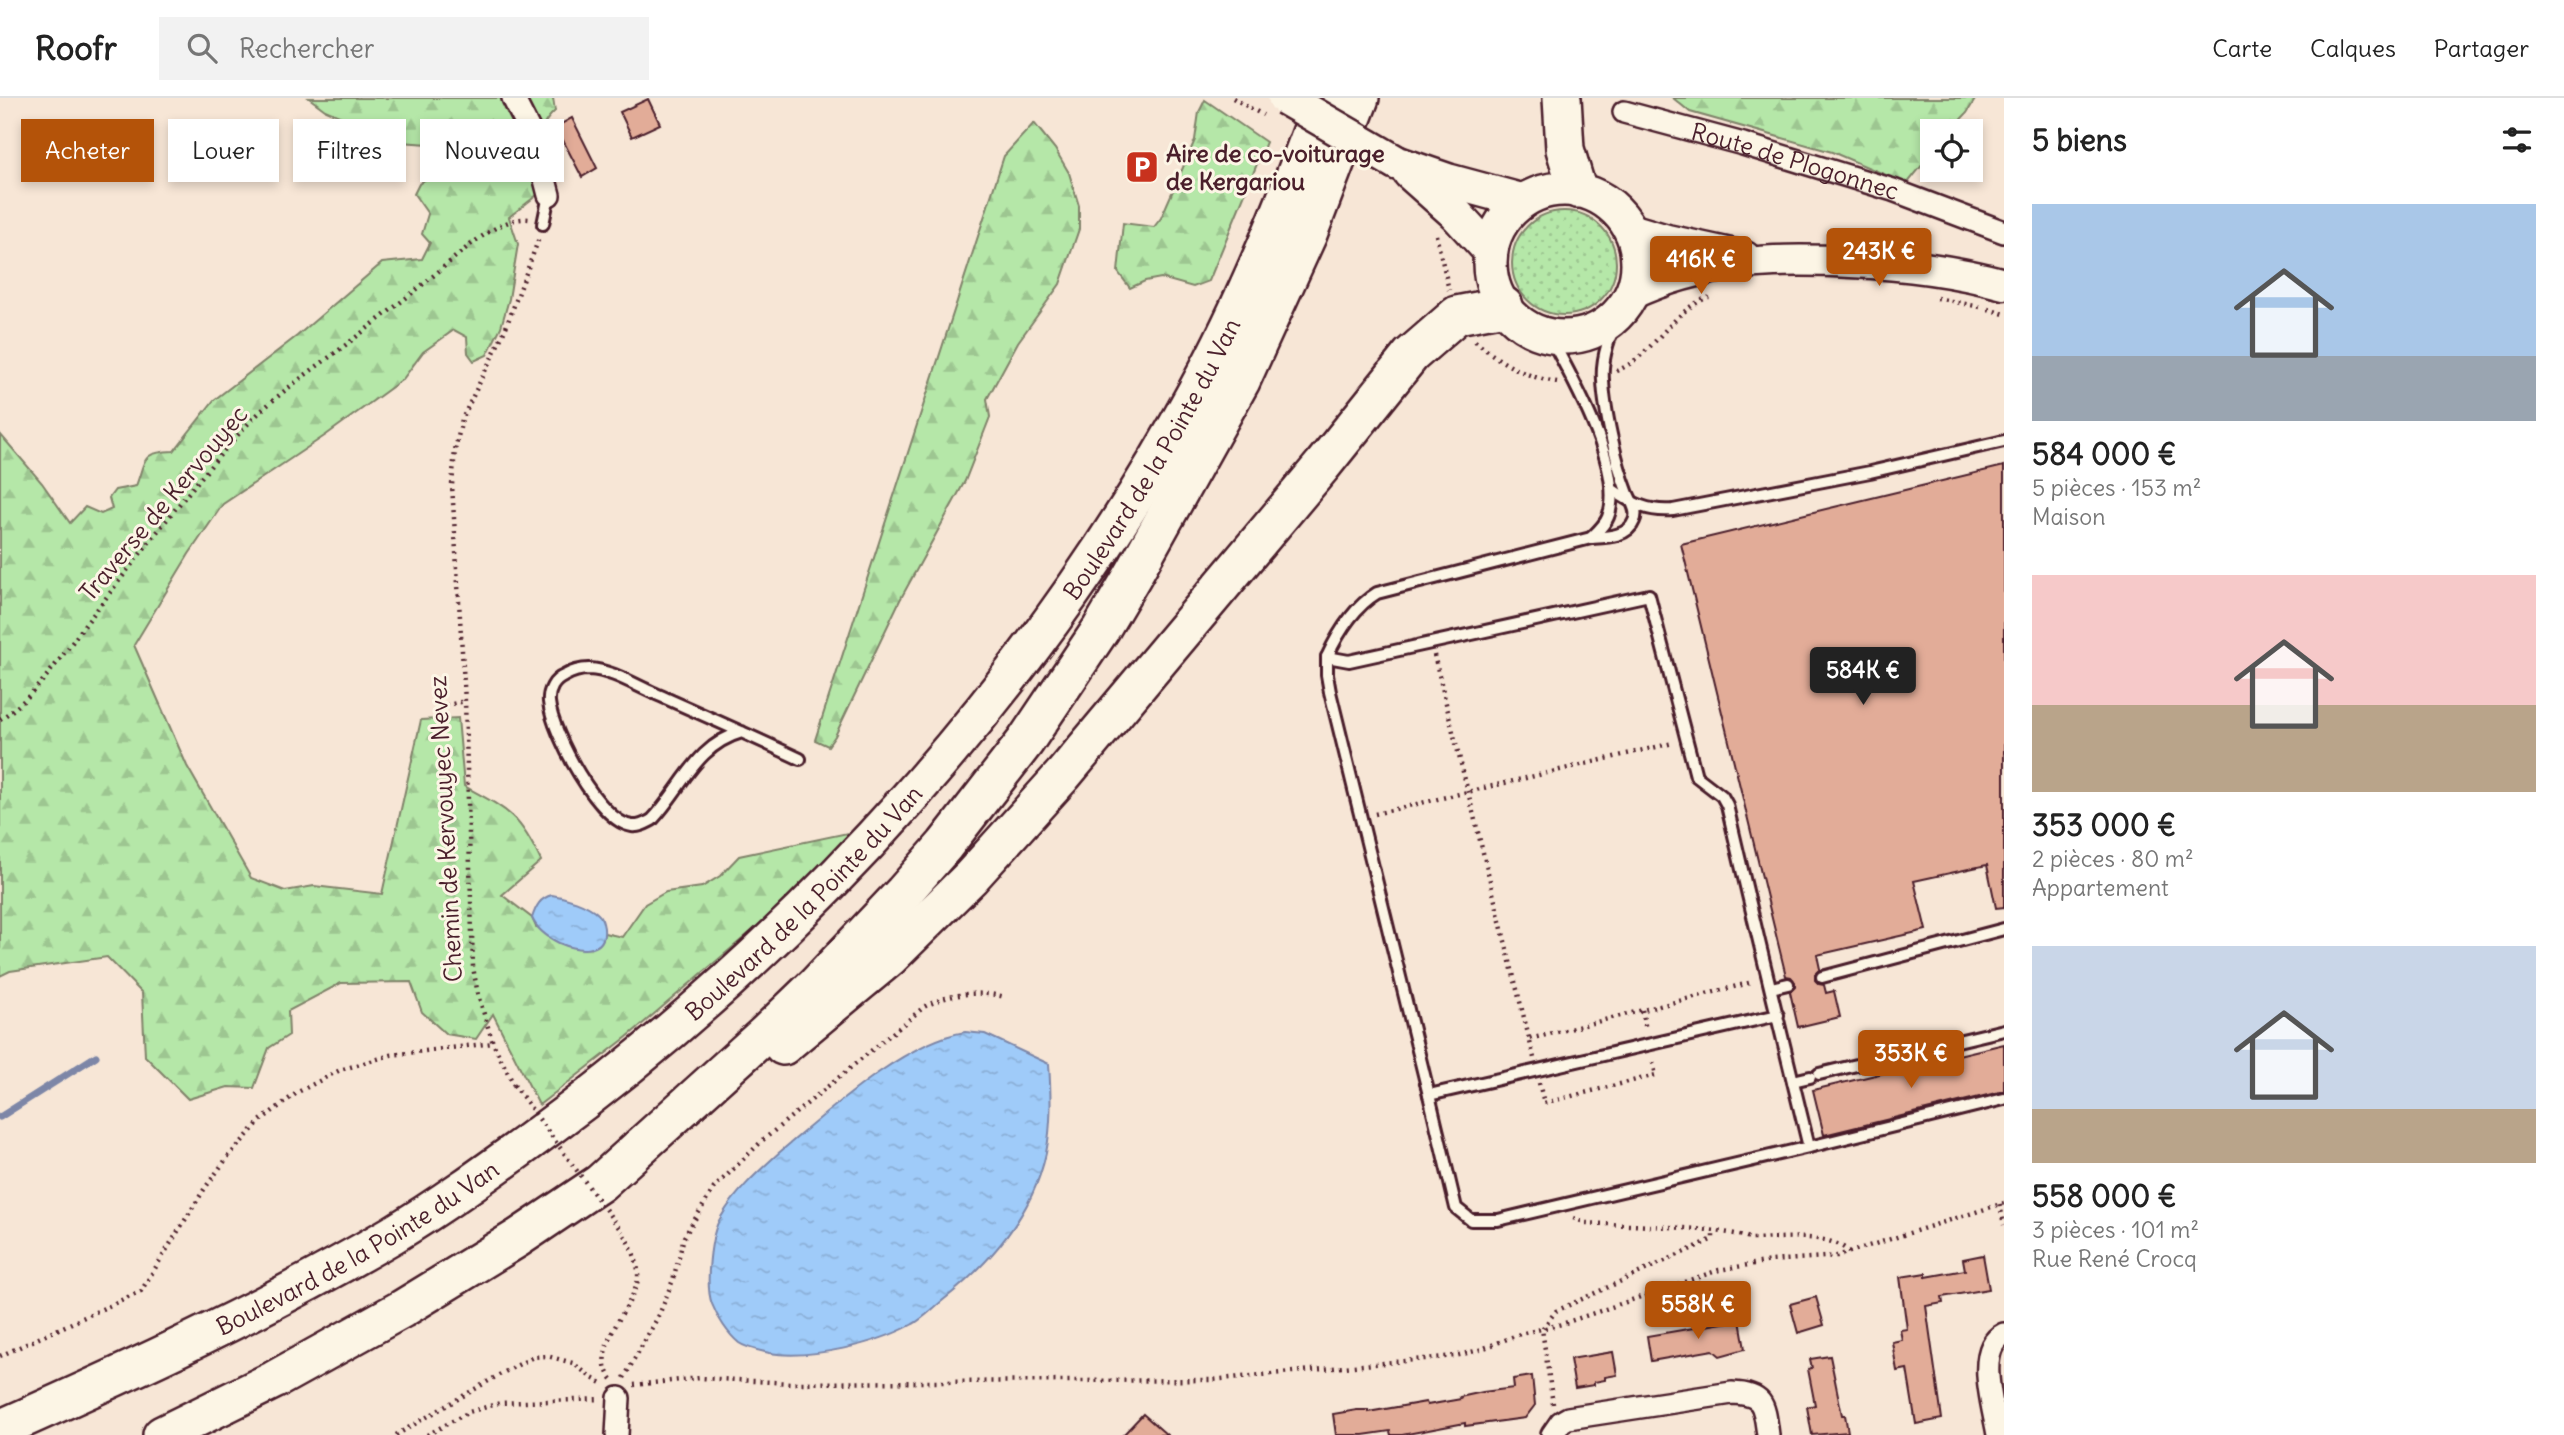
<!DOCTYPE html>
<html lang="fr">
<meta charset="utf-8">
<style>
:root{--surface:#fff;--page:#f2f2f2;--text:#222;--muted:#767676;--line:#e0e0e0;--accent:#b45309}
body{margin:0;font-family:Delius,sans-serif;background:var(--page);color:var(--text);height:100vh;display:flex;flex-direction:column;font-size:26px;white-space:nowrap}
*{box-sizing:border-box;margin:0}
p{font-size:23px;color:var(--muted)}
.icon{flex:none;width:38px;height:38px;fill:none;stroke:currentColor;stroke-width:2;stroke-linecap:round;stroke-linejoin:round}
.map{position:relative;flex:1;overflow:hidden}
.sheet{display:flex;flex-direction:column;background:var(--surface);width:560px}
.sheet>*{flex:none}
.guide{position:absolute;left:21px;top:21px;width:665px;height:63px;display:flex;gap:14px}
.tools{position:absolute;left:1920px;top:21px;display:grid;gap:14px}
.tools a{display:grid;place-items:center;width:63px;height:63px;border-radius:0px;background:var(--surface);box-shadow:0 4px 10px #0003;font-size:35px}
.price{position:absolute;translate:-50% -60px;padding:0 16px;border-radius:7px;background:var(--accent);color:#fff;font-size:23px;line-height:46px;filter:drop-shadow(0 2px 4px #0008)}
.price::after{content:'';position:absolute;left:50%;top:42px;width:21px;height:16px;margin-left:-10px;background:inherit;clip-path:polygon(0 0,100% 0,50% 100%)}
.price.active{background:#222;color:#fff}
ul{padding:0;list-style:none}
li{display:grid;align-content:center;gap:14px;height:371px;padding:0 28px}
li span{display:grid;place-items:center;height:217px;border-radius:0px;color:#555}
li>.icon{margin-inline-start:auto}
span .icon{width:126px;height:126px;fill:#fffc;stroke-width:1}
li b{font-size:30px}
h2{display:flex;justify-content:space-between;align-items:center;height:84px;padding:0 28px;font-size:30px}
.pill{padding:0 24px;border-radius:0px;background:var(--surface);box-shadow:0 4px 10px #0003;font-size:24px;line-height:63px}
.pill.active{background:var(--accent);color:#fff}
header{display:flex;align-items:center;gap:42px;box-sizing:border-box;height:98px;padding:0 35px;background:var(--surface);border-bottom:2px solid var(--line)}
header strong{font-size:33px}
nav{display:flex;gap:38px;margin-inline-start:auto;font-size:24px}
.search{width:490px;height:63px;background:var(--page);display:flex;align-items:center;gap:18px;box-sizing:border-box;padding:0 24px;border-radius:0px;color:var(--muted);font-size:26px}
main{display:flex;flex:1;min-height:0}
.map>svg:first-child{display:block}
.grass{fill:url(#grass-dots);stroke:#80836a;stroke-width:2}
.forest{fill:url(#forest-firs);stroke:#80836a;stroke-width:2}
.water{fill:url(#water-ripples);stroke:#7d86a7;stroke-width:2}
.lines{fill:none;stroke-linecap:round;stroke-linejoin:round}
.stream{stroke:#7d86a7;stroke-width:7}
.building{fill:#e2ac98;stroke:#4a1f2b;stroke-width:2}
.lane-casing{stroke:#4a1f2b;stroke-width:16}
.street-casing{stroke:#4a1f2b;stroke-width:26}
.secondary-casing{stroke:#4a1f2b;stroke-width:35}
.primary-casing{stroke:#4a1f2b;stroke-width:38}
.highway-casing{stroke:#4a1f2b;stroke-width:42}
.path{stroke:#4a1f2b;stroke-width:4.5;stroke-dasharray:2 5;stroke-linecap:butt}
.lane{stroke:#fcf5e5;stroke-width:10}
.street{stroke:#fcf5e5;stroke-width:21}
.secondary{stroke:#fcf5e5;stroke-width:30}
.primary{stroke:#fcf5e5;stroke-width:33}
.highway{stroke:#fcf5e5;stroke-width:37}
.primary-bridge-casing{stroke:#4a1f2b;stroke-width:38;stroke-linecap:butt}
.path-bridge{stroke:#4a1f2b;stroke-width:4.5;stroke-dasharray:2 5;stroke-linecap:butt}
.primary-bridge{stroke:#fcf5e5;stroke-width:33}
.labels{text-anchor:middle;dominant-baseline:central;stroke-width:6;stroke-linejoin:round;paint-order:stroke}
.poi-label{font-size:24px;font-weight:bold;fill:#4a1f2b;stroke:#fcf5e5;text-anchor:start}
.street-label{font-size:24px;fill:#4a1f2b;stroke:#fcf5e5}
</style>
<header>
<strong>Roofr</strong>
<div class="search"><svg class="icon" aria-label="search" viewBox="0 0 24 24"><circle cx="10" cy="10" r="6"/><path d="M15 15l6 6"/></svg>Rechercher</div>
<nav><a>Carte</a><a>Calques</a><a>Partager</a></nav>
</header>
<main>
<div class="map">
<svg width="2004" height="1337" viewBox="0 0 2004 1337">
<defs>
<pattern id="grass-dots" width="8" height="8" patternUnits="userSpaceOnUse" patternTransform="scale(1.75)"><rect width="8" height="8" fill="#b5e7a8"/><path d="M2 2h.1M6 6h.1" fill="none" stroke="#9dc691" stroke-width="1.8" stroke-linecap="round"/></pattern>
<pattern id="forest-firs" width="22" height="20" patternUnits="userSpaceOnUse" patternTransform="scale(1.75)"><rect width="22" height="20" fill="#b5e7a8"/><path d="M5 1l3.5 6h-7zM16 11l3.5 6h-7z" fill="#9dc691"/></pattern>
<pattern id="water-ripples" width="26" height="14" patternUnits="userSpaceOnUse" patternTransform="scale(1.75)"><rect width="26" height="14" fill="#9fcbf9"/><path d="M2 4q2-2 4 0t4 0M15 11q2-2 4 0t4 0" fill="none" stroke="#8aaed6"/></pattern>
</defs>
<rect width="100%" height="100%" fill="#f7e6d6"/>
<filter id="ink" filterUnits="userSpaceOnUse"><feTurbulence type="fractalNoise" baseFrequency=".0143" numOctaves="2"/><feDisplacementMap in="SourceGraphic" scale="14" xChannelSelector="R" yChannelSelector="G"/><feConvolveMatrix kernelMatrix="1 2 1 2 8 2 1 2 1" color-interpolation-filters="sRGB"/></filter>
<g filter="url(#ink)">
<circle class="grass" cx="1564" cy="165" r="52"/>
<g class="forest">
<path d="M309 0H553L555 13C531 34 535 68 537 97L509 119 518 146 509 201 501 229 487 257 474 263 468 255 467 239 454 232 423 254 403 281 326 337 223 406 189 456 134 547 187 668 251 780 285 793 314 788 382 796 421 622 458 620 464 688C508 712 519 716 541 763L502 797 532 820 536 829 600 845 604 835 622 839 645 806 666 794 702 789 720 778 739 758 852 734 800 792 627 939 539 1007 493 916 476 941 446 936 422 914 411 884 341 885 288 913 289 937 269 950 254 990 228 989 188 1001 145 958 142 895 107 859 10 873 0 878V336L42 385 70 425 85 409 101 416 112 411 109 400 115 392 136 388C146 361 141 354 174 353L214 302 297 238 382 165 422 161 430 145 422 136 428 116 414 96 419 86 430 78 429 46 400 44 325 12Z"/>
<polygon points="1673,0 1976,0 1967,15 1950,33 1932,33 1932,55 1907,86 1832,54 1690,14"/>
<polygon points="1205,2 1266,44 1209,183 1193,189 1161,180 1145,183 1130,190 1118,174 1123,125 1154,129 1161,120 1195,42 1199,14"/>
<polygon points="1034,25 1055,51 1069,75 1079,108 1079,131 1060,186 1018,244 987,301 990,319 965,383 900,502 835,638 828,648 815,642 1004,58"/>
</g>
<g class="water">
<path d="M552 797C566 799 587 806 597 815 602 819 603 824 604 830 607 858 575 852 559 845 547 839 537 832 532 820 536 808 540 800 552 797Z"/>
<path d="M965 934 985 936 1049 966C1051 996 1052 1025 1046 1055 1033 1116 989 1166 942 1203 932 1211 923 1221 913 1226 877 1246 810 1262 769 1255 761 1253 746 1250 739 1245 728 1236 717 1219 712 1206 705 1188 710 1136 721 1119 736 1093 759 1073 781 1053 829 1013 903 944 965 934Z"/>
</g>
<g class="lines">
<polyline class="stream" points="0,1019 96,958"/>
</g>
<g class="building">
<polygon points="648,1 660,26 632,39 620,14"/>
<polygon points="572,20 597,70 582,79 556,29"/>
<polygon points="2004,368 2004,809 1996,810 1987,767 1914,783 1926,832 1817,857 1820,871 1815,876 1815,882 1819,886 1824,887 1826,895 1834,893 1840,919 1798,929 1790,894 1795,889 1795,884 1791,879 1786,878 1681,446"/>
<polygon points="2004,946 2004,993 1824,1037 1813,992"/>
<polygon points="1983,1157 1989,1191 1942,1199 1943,1205 1926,1208 1942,1321 1916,1326 1907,1271 1897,1273 1892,1244 1902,1242 1900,1232 1907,1231 1900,1179 1926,1175 1926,1179 1965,1172 1963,1161"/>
<polygon points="1816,1199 1824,1227 1798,1235 1790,1206"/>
<polygon points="1740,1222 1745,1251 1720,1258 1713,1252 1651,1263 1647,1238"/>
<polygon points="1613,1254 1617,1277 1605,1279 1605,1282 1594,1284 1594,1287 1575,1290 1570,1261"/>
<polygon points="1830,1258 1842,1317 1845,1317 1848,1334 1812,1337 1807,1309 1815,1307 1808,1271 1812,1270 1810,1261"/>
<polygon points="1532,1278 1535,1307 1525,1320 1465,1328 1465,1325 1402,1337 1391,1337 1390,1333 1363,1337 1336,1337 1333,1316 1357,1312 1368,1312 1368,1314 1426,1304 1427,1307 1461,1301 1460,1299 1483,1294 1514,1290 1513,1281"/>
<polygon points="1143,1316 1167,1337 1123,1337"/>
</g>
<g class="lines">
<defs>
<g id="lane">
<polyline points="543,126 549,97"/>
<path d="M1549 237C1571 278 1626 373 1608 419 1605 427 1597 434 1591 440"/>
<path d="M1613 392C1633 406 1648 414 1673 412L1870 374 2004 343"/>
<path d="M1327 559C1338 535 1354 509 1377 495L1591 440C1606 439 1628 439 1634 423 1639 413 1630 402 1627 393 1616 365 1604 311 1603 282 1601 258 1611 235 1620 214"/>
<path d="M742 634C696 647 683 689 652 722 646 725 640 729 632 728 599 724 552 635 549 604 548 593 554 582 564 578 571 574 581 571 589 571 611 572 635 587 654 595 703 617 752 638 800 661"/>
<polyline points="1822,879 2004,831"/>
<polyline points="1771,890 1788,886"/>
<path d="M1778 917 1429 997 1330 594 1327 577V559L1349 563 1649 497 1696 678 1722 698 1727 707C1753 821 1781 935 1809 1049"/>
<polyline points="1819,976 2004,932"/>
<polyline points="1793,983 1810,979"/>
<polyline points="1429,997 1456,1110 1471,1122 1498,1122 1809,1049 2004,1001"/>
</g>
<g id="street">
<polyline points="513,0 535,43 549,97"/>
<path id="s1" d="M1624 14 1743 46 1893 92 2004 134"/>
<polyline points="617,1337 619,1300"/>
<path d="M1552 1337 1561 1324 1568 1320 1732 1295C1765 1296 1764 1308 1768 1337"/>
<path d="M1998 1337C1994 1310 1974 1251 2004 1236"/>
</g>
<g id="secondary">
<polyline points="1630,131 1667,142 1745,159"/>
<path d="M1631 196C1703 162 1772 160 1851 164 1903 166 1953 172 2004 186"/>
</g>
<g id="primary">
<polyline points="1397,65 1449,83 1523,103"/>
<polyline points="1410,75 1455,115 1490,153"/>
<circle cx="1564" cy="165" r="74"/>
</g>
<g id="highway">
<polyline points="1562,0 1565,51 1577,91"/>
<polyline points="783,948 889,860 971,779 1063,677 1145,579 1322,368 1411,257 1457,217 1504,208"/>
<path id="s2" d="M0 1331C133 1272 266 1211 392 1137 442 1107 490 1072 537 1038 802 845 1039 583 1196 294 1247 201 1288 100 1324 0"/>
<polyline points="162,1337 274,1282 402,1211 518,1140 600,1085 765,936 816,887 903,795 945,747 1025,644 1101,531 1133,477 1241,283 1308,136 1360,0"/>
</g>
</defs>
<use href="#lane" class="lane-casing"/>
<use href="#street" class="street-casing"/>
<use href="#secondary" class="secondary-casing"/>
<use href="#primary" class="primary-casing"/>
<use href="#highway" class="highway-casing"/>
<g class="path">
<polyline points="1233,0 1250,10"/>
<polyline points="1436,137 1449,192"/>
<polyline points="1937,200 1980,209"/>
<polyline points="1988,211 2004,216"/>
<path d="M1475 243C1500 264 1524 279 1557 284"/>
<path d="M1616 273C1654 258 1670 213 1709 199"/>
<polyline points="1434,557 1534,960"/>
<polyline points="439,609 465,603"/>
<path d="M0 621C37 598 62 557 88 523 139 458 189 390 245 329 270 302 301 280 331 258 363 234 395 209 427 183 451 164 497 117 529 121"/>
<polyline points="1375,716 1673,645"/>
<polyline points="1642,912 1646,932"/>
<polyline points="1530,941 1753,884"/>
<polyline points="1539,985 1544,1005 1656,977 1652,961"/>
<polyline points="514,987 493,945 478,897 473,869 465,603 452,387 455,352 462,321 505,232 539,140"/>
<polyline points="2000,1106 2004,1127"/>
<path d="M1573 1120 1586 1125C1616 1127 1731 1129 1751 1141 1779 1141 1830 1133 1850 1155"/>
<polyline points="0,1258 141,1193 205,1090 227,1060 260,1023 298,994 340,972 391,957 493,945"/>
<path d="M624 1280 659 1217 673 1182 684 1139 714 1090 763 1042 924 909C947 896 978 892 1005 899"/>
<path d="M612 1281C586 1252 636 1207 638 1180 639 1163 631 1148 622 1134"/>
<polyline points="634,1287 700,1280 791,1285 1211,1282 1455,1258 1479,1252 1520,1236 1562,1226 1719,1172 1771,1163 1837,1158 2004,1105"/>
<polyline points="1553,1306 1542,1231 1556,1213 1713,1141 1713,1133"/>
<polyline points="396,1337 499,1277 533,1259 547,1258 573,1265 592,1280 604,1286"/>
<polyline points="427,1337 469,1314 500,1305 600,1301"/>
</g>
<use href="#lane" class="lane"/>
<use href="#street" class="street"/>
<use href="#secondary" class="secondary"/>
<use href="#primary" class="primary"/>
<use href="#highway" class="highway"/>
<defs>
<polyline id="primary-bridge" points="1285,0 1397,65"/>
</defs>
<use href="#primary-bridge" class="primary-bridge-casing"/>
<g class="path-bridge">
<polyline points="1250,10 1263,17"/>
<polyline points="514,987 622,1134"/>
</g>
<use href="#primary-bridge" class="primary-bridge"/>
</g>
</g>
<defs>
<symbol id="parking-square" viewBox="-11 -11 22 22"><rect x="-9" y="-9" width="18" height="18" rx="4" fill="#c8321e" stroke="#fcf5e5"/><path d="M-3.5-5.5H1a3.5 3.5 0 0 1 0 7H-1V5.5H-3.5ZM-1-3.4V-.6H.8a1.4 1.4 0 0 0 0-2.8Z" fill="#fff"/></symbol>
</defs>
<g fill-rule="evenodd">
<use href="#parking-square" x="1123" y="50" width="38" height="38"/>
</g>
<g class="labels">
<g class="poi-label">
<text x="1166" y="55">Aire de co-voiturage<tspan x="1166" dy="28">de Kergariou</tspan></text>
</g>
<g class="street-label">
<text stroke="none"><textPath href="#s1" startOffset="178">Route de Plogonnec</textPath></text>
<text stroke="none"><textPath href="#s2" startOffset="1535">Boulevard de la Pointe du Van</textPath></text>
<text transform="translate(163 405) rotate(-50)">Traverse de Kervouyec</text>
<text transform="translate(445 731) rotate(-93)">Chemin de Kervouyec Nevez</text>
<text stroke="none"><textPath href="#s2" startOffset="968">Boulevard de la Pointe du Van</textPath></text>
<text stroke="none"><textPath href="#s2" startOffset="401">Boulevard de la Pointe du Van</textPath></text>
</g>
</g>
</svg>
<div class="tools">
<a><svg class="icon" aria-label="locate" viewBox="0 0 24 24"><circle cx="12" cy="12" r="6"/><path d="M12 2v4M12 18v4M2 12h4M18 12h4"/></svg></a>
</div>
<b class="price" style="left:1879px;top:190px">243K €</b>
<b class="price" style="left:1701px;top:198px">416K €</b>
<b class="price active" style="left:1863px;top:609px">584K €</b>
<b class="price" style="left:1911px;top:992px">353K €</b>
<b class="price" style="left:1698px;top:1243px">558K €</b>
<div class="guide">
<a class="pill active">Acheter</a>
<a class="pill">Louer</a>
<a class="pill">Filtres</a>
<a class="pill">Nouveau</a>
</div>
</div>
<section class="sheet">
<h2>5 biens<svg class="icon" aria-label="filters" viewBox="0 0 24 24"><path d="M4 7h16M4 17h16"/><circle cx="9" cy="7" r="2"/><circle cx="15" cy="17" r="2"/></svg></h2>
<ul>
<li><span style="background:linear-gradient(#a9c7e8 70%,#9aa5b1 0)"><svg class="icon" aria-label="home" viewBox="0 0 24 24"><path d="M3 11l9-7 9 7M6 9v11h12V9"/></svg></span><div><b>584 000 €</b><p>5 pièces · 153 m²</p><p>Maison</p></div></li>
<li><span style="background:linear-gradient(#f6c9c9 60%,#b9a48a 0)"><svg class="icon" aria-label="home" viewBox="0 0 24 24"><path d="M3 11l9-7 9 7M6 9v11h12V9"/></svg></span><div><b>353 000 €</b><p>2 pièces · 80 m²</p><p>Appartement</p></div></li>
<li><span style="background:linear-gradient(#c9d6e8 75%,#b9a48a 0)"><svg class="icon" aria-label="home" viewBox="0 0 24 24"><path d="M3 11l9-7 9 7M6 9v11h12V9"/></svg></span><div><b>558 000 €</b><p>3 pièces · 101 m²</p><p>Rue René Crocq</p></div></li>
</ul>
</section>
</main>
